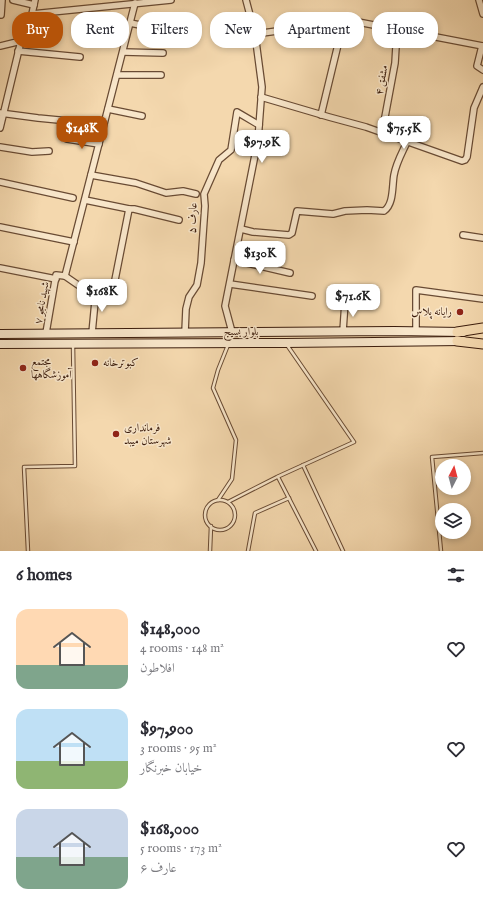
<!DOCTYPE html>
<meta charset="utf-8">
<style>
:root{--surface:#fff;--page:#f2f2f3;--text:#2b2b33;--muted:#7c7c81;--accent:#b45309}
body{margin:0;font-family:"IM FELL English",Amiri,serif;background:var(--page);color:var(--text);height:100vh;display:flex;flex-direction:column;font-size:15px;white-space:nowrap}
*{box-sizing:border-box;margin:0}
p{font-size:13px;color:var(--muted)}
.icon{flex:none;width:22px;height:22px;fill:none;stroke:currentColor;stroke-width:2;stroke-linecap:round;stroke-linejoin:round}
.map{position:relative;height:551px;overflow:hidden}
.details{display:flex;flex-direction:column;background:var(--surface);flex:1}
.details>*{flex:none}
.guide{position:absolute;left:12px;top:12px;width:459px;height:36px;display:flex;gap:8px}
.needle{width:26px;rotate:6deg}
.fabs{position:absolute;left:435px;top:459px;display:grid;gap:8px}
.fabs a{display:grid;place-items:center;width:36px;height:36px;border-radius:50%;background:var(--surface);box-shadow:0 2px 6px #0003;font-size:20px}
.price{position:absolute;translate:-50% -34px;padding:0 9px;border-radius:8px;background:#fff;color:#222;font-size:13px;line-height:26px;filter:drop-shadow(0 1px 2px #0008)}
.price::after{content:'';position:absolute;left:50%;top:24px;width:12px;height:9px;margin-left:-6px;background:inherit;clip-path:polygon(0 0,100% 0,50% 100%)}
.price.on{background:var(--accent);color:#fff}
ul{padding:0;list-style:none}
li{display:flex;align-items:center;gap:12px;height:100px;padding:0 16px}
li span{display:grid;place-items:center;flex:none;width:112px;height:80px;border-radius:12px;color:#555}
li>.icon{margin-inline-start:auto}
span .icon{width:48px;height:48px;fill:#fffc;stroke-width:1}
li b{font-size:17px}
h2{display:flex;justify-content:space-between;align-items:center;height:48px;padding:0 16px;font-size:17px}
.chip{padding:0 14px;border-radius:16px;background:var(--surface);box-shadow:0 2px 6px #0003;font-size:14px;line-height:36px}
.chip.on{background:var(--accent);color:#fff}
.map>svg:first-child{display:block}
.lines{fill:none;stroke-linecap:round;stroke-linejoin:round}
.service-casing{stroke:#694b34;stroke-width:4.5}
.minor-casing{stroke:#694b34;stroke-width:8}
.secondary-casing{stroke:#3b1c0c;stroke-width:10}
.primary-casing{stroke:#3b1c0c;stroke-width:11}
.service{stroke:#f8e6ca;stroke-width:2.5}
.minor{stroke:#f8e6ca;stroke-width:5.5}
.secondary{stroke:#f8e6ca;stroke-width:8}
.primary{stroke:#f4d8ae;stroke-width:9}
.poi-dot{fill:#8f2418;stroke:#f8e6ca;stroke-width:1.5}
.labels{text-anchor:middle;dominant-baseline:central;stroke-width:3;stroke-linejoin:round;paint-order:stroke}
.street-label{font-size:11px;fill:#3b1c0c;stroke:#f8e6ca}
.poi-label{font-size:11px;fill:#3b1c0c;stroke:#f8e6ca;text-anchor:start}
</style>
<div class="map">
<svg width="483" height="551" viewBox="0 0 483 551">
<rect width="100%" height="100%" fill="#f4d8ae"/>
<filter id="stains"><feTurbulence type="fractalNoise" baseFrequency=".005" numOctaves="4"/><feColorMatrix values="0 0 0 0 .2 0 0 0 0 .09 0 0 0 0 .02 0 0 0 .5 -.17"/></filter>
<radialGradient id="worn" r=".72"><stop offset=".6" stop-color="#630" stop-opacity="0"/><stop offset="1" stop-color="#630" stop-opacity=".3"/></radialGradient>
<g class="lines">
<defs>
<g id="service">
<polyline points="303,465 343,551"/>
<polyline points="278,477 316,551"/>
<polyline points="218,500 232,479 236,440 213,388 218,370 228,345"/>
<circle cx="220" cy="515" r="15"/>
<polyline points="228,502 277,477 354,442 287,345"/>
<polyline points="28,551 24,467 75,466 73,345"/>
<polyline points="210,551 211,526"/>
<polyline points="248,551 255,513 289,498"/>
<polyline points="441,551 432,457 483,453"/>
</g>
<g id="minor">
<polyline points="13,0 34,5"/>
<polyline points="479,0 483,14"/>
<polyline points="32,14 35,0"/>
<polyline points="1,15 2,0"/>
<polyline points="130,23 170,31"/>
<polyline points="255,34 299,28 345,28 358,22 483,46"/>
<polyline points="0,46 21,41"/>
<polyline points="482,46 477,66 483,70"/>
<polyline points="18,51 80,57"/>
<polyline points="123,52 163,53"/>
<polyline points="117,75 161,75"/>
<polyline points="261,97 329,117 366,127 462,161 465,160 467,157 474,108 483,87"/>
<polyline points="108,109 142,116"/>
<polyline points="0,113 38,118 69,121"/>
<polyline points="321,115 342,28"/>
<polyline points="0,128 21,41 32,14 171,0"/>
<polyline points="382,133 395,63 397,30"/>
<polyline points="67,139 99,144"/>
<polyline points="0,147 32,152 49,151"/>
<polyline points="91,175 136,183 166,193 183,191 196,194"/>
<polyline points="0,182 73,198"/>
<polyline points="85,200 129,209 134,209 179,220"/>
<polyline points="0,227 74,242"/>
<path d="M241 229 253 232 289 235 292 233 297 211 333 214 345 211 367 210 384 211C394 204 392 186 394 175 396 163 402 153 407 142"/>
<polyline points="463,235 483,238"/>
<polyline points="234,260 290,273"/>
<polyline points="0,268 56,279"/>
<polyline points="65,276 78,285 96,291 113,290 129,209"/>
<polyline points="230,284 312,296"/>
<polyline points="343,331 345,302"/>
<polyline points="416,331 416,290 483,299"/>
<polyline points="185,332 186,309 189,297 197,285 201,263 205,206 204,194 219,160 231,150 237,112 259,125"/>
<polyline points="232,332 225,306 258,140 262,87 255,34 246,0"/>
<polyline points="46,333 56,275 65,276 135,3"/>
<polyline points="92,333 96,291"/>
</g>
<g id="secondary">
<polyline points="0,334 394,331 463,332"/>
<polyline points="0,344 285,343 463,341"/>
</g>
<g id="primary">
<polyline points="457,332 483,328"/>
<polyline points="457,341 483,344"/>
</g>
</defs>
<use href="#service" class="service-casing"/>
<use href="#minor" class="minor-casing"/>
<use href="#secondary" class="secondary-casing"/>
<use href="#primary" class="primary-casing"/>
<use href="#service" class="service"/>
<use href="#minor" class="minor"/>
<use href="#secondary" class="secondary"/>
<use href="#primary" class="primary"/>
</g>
<g class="poi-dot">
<circle cx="460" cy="312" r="4"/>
<circle cx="95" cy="363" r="4"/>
<circle cx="23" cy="368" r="4"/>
<circle cx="116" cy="434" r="4"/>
</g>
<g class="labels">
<g class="street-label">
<text transform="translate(382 80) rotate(-80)">مشفق ۴</text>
<text transform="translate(193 218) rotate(-88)">عارف ۵</text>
<text transform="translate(42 303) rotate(-80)">شهید نامجو ۷</text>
<text x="241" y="332">بلوار بسیج</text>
</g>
<g class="poi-label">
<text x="452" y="312" text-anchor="end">رایانه پلاس</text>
<text x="31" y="362">مجتمع<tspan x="31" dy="13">آموزشگاهها</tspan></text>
<text x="103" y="363">کبوترخانه</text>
<text x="124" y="428">فرمانداری<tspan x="124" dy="13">شهرستان میبد</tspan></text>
</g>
</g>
<rect width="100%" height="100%" filter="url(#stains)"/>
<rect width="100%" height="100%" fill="url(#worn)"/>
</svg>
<div class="fabs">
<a><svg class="needle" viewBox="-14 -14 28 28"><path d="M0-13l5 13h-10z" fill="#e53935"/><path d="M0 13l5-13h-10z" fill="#7c7c81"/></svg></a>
<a><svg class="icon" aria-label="layers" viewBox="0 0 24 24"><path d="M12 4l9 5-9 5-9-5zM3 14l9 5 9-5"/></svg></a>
</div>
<b class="price on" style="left:82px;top:150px">$148K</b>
<b class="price" style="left:404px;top:150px">$75.5K</b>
<b class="price" style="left:262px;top:164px">$97.9K</b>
<b class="price" style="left:260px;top:275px">$130K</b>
<b class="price" style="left:102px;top:313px">$168K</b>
<b class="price" style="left:353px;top:318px">$71.6K</b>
<div class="guide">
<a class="chip on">Buy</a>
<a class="chip">Rent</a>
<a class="chip">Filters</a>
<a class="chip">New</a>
<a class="chip">Apartment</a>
<a class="chip">House</a>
</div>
</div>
<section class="details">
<h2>6 homes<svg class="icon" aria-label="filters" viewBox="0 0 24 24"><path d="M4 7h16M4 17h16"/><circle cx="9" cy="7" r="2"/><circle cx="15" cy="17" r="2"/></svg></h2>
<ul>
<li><span style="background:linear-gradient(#ffd9b3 70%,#7fa58c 0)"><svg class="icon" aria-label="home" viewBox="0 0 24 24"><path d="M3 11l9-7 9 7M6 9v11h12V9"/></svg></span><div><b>$148,000</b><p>4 rooms · 148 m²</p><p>افلاطون</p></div><svg class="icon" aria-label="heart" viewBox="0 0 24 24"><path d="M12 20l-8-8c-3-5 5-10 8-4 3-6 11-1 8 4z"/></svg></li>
<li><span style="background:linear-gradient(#bfe0f5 65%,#8fb573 0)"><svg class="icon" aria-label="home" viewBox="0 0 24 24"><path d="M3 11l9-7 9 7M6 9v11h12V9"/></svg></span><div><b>$97,900</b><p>3 rooms · 95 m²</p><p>خیابان خبرنگار</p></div><svg class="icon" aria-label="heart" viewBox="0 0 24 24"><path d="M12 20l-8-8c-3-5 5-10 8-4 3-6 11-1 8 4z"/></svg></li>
<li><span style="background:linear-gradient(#c9d6e8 60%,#7fa58c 0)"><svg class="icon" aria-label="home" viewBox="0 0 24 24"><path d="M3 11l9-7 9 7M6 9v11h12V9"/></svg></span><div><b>$168,000</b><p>5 rooms · 173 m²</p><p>عارف ۶</p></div><svg class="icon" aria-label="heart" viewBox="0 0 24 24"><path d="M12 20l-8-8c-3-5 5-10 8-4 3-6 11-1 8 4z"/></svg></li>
</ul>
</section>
